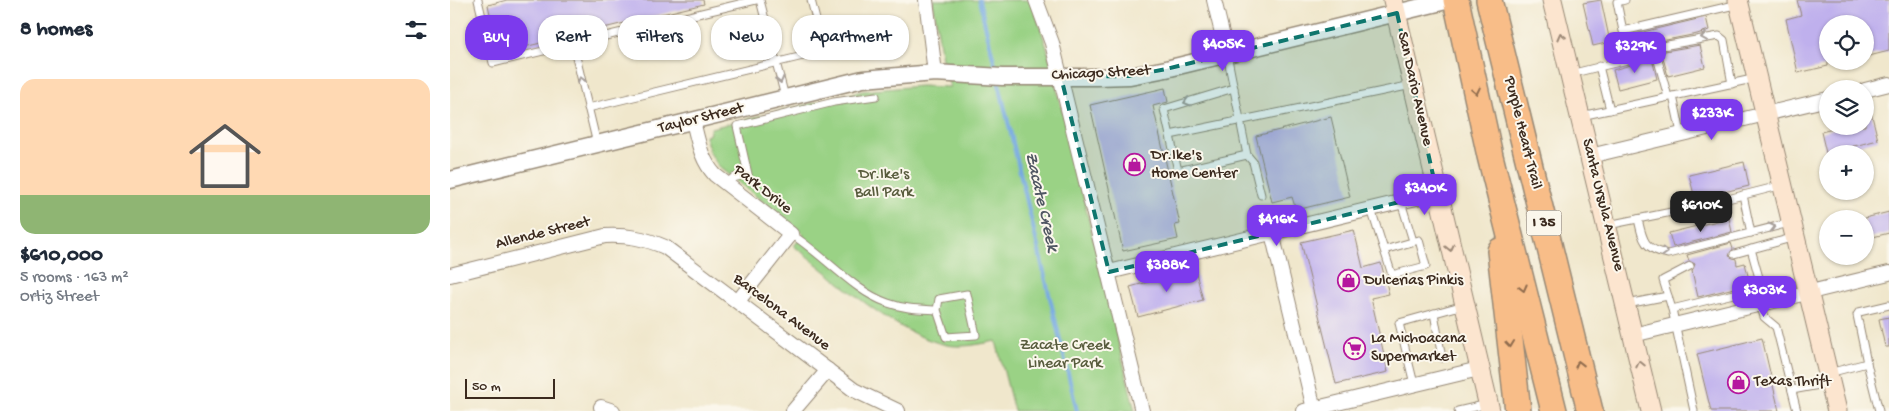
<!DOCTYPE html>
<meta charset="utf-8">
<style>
:root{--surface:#fff;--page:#f6f6f7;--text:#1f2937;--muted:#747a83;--accent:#7c3aed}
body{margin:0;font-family:"Gochi Hand",sans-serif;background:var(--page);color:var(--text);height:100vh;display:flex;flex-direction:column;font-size:19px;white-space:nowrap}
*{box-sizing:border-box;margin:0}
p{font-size:16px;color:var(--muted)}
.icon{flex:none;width:28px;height:28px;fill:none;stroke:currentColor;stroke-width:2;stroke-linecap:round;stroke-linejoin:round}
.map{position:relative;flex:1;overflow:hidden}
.sheet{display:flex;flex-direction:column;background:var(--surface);width:450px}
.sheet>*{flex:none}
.hud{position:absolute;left:15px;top:15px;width:475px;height:45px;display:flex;gap:10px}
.buttons{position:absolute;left:1369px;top:15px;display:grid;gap:10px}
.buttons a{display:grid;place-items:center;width:55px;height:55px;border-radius:50%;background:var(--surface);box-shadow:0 1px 4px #0004;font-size:25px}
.scale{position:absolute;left:15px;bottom:12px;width:90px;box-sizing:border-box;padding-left:5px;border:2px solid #3b2a1e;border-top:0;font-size:14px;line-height:18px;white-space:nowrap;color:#3b2a1e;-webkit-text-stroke:4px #fbf7ec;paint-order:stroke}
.price{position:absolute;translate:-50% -42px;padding:0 11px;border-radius:10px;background:var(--accent);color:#fff;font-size:16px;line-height:32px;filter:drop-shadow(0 1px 2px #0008)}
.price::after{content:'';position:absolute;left:50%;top:30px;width:15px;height:11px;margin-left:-8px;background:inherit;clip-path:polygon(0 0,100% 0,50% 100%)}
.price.active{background:#222;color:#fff}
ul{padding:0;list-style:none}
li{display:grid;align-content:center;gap:10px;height:265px;padding:0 20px}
li span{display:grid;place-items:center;height:155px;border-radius:15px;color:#555}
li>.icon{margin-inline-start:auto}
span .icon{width:90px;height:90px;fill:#fffc;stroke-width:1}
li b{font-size:21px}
h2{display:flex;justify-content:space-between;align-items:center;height:60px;padding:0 20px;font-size:21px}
.tag{padding:0 18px;border-radius:20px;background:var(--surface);box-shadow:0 1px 4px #0004;font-size:18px;line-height:45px}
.tag.active{background:var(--accent);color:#fff}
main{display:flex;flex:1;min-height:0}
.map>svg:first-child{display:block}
.green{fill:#9ad285;stroke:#6a7e52}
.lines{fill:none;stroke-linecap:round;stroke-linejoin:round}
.stream{stroke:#74a9e1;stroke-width:4}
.building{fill:#bfb0ed}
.service-casing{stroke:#968875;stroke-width:9}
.minor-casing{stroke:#968875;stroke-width:16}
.tertiary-casing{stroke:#968875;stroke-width:19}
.secondary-casing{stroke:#968875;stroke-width:21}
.motorway-casing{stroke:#968875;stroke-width:28}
.service{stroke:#fff;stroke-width:7}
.minor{stroke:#fff;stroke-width:14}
.tertiary{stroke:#fff;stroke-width:16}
.secondary{stroke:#fce5cf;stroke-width:19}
.motorway{stroke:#f8bd88;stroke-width:25}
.oneway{stroke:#9c8876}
.oneway2{stroke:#a79f9a}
.oneway3{stroke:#906c4e}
.marked{fill:#0f766e;fill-opacity:0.2;stroke:#0f766e;stroke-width:4;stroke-dasharray:10 6;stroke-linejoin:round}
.labels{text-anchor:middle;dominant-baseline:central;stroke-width:4;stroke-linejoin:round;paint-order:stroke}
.shield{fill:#fbf7ec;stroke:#75685c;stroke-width:1}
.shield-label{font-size:15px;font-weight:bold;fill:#3b2a1e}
.street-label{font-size:16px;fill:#3b2a1e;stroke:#fbf7ec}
.poi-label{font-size:16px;fill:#3b2a1e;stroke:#fbf7ec;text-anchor:start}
.park-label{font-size:16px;fill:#585c3d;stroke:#fbf7ec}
.water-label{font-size:18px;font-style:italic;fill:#4f5662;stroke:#fbf7ec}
</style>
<main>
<section class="sheet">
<h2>8 homes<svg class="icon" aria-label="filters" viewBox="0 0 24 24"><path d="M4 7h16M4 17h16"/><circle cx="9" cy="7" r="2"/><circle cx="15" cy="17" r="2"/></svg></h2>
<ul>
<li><span style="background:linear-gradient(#ffd9b3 75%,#8fb573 0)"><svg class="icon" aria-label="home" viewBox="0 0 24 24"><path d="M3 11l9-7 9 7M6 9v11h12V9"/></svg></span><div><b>$610,000</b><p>5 rooms · 163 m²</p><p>Ortiz Street</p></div></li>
</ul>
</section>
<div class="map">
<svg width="1439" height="411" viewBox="0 0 1439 411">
<rect width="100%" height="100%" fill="#fbf7ec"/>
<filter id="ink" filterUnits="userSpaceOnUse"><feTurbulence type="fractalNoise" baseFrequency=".02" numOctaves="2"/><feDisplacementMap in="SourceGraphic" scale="10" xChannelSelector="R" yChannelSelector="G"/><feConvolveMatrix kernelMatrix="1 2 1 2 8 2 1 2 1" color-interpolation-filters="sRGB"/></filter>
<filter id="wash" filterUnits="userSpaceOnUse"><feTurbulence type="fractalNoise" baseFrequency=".0096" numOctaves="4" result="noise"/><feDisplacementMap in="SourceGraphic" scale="20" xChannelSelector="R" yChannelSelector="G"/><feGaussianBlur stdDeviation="1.12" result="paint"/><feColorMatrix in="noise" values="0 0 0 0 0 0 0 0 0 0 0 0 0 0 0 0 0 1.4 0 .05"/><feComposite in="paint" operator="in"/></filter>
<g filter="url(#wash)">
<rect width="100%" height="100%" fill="#f0e7cc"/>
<path class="green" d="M483 0H581L597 48 685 411H564L546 341C530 344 513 348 497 345 443 334 387 279 344 246L354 234 270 168 260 153 255 136 259 135 261 128 412 91 470 86 500 87 492 59Z"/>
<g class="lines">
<g class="stream">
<polyline points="529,0 547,73"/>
<polyline points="548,80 627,411"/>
</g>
</g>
<g id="blocks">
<g class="building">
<polygon points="57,0 253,0 254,4 49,53 38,5"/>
<polygon points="1151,0 1160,42 1143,46 1133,3"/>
<polygon points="1347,0 1439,0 1439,51 1415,57 1415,24 1378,24 1378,66 1348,73 1336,19 1351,15"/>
<polygon points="1256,17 1259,30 1247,34 1211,41 1203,48 1173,56 1168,38"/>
<polygon points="1250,45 1255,67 1218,76 1212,54 1215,51"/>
<polygon points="1202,59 1207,79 1168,89 1163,70"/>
<polygon points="715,88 718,102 703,106 730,224 725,225 728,239 673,251 640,105"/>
<polygon points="1419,104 1428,140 1376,153 1371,132 1395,126 1415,126 1415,105"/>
<polygon points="881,117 900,197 846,210 842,197 822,202 806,136"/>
<polygon points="1294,162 1299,186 1245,199 1239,175"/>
<polygon points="1439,212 1439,233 1415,239 1415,218"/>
<polygon points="1279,218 1282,232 1223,247 1219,233"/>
<polygon points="904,230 913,268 931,263 939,294 921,298 938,372 886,384 851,242"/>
<polygon points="1281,243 1283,249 1279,256 1286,259 1287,265 1295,263 1300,284 1248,297 1242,271 1245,264 1239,261 1237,255"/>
<polygon points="745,269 753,300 688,317 680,287"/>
<polygon points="1439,317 1439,347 1435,347 1429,319"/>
<polygon points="1312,338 1329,411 1261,411 1247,354"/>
</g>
</g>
</g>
<g filter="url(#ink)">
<use href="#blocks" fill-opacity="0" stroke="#968875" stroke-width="1"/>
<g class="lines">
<defs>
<g id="service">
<polyline points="28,0 43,63 306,0"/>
<polyline points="310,0 335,97"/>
<polyline points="1175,0 1167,2 1173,31 1289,4"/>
<polyline points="123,44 147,144"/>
<polyline points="1206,53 1212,46 1269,36 1274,40 1282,84"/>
<polyline points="777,54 797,155 803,162 811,195"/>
<polyline points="1149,66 1160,110"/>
<polyline points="1120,74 1206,53 1218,97"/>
<polyline points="784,88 714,109 728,171 797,155"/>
<polyline points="1223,96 1231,133"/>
<polyline points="138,108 374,51 361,0"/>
<polyline points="1131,116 1307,78"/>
<polyline points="720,135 962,85"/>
<polyline points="276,184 283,178 298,174 287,126 384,102 426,96"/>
<polyline points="1293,195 1301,233"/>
<polyline points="951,202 963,241"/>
<polyline points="921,209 942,275 976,266 969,240 934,250"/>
<path d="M1188 219C1193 241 1194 249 1218 254L1339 223"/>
<polyline points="1158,225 1246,207 1333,185"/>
<path d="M341 234C373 254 403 291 438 303 454 309 470 309 487 310L496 337 526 335 517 294 489 299 487 310"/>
<polyline points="1301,249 1316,303"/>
<polyline points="1284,254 1345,237"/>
<polyline points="1240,266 1213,280 1222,309 1244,411"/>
<polyline points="1177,304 1218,296"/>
<polyline points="1310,304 1314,317 1326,327 1347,411"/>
<polyline points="1222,309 1312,287"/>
<polyline points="984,313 992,358"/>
<polyline points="1417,363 1407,315 1409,312 1439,305"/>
<polyline points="1379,373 1417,363 1429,411"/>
<polyline points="964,384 949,323 1014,305"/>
<polyline points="1342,390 1380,383"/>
<polyline points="1008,411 1038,404"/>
</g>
<g id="minor">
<polyline points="476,0 485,73"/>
<polyline points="586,0 602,43 692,411"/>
<polyline points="764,0 777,54"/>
<polyline points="1415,90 1439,84"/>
<path d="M243 121C248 141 251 160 265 175L341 234 288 301"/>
<polyline points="1140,156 1378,99"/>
<polyline points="822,233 864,409"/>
<polyline points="659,272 987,193"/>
<path d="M0 275 155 236C177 235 194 238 215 247L404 390 448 411"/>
<polyline points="1183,335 1439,273"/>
<polyline points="151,407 163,411"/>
<polyline points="343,411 378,370"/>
<polyline points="854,411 1029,369"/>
</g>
<polyline id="tertiary" points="0,180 413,79 485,73 552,77 646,77 680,76 716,69 1000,0"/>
<g id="secondary">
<polyline points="943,0 1040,411"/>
<polyline points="1102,0 1201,411"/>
<polyline points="1288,0 1387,411"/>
</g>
<g id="motorway">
<polyline points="1006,0 1040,156 1104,411"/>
<polyline points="1039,0 1140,411"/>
<polyline points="1050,251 1068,411"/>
</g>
</defs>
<use href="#service" class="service-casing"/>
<use href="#minor" class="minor-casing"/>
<use href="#tertiary" class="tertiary-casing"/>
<use href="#secondary" class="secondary-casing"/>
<use href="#motorway" class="motorway-casing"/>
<use href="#service" class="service"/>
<use href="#minor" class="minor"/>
<use href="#tertiary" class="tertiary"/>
<use href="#secondary" class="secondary"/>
<use href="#motorway" class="motorway"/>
</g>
<defs><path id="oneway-chevron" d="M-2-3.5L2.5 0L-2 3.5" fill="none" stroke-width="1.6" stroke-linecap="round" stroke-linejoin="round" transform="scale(1.25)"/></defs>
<g class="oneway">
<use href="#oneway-chevron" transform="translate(1111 36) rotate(-104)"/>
<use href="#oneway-chevron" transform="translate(1000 248) rotate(77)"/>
<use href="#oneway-chevron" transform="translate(1190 364) rotate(-103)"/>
</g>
<g class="oneway2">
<use href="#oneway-chevron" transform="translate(1254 37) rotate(171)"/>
<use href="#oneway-chevron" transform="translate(131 80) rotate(-104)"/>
<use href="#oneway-chevron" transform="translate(330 80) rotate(76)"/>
<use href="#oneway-chevron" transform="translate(737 102) rotate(164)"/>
<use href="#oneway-chevron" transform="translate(1322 227) rotate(-14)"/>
<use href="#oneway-chevron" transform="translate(1215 252) rotate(3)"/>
</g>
<g class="oneway3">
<use href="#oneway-chevron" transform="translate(1026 91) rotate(78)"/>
<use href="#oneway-chevron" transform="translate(1073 288) rotate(76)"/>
<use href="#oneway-chevron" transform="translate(1060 344) rotate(84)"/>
<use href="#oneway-chevron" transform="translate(1129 364) rotate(-104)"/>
</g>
</g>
<path class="marked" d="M947 13 987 193 659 272 611 77 680 76 716 69Z"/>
<defs>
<symbol id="shop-ring" viewBox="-11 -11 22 22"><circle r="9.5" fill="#fbf7ec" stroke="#b5179e" stroke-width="1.5"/><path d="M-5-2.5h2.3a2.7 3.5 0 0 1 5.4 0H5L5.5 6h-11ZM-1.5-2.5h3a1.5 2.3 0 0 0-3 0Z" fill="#b5179e"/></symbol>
<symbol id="supermarket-ring" viewBox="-11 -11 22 22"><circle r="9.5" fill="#fbf7ec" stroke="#b5179e" stroke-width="1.5"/><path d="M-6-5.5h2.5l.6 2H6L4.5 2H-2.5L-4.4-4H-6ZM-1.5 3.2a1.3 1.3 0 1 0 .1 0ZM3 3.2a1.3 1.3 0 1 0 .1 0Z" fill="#b5179e"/></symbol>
</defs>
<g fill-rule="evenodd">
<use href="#shop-ring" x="672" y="152" width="25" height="25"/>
<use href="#shop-ring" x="886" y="268" width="25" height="25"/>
<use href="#supermarket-ring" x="892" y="336" width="25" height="25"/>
<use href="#shop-ring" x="1276" y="370" width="25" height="25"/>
</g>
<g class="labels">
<rect class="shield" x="1076.5" y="210.5" width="35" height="25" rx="4"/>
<g class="shield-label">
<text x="1094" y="223">I 35</text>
</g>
<g class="street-label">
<text transform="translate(651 74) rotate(-3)">Chicago Street</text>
<text transform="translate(964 89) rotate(77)">San Dario Avenue</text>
<text transform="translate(251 119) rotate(-14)">Taylor Street</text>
<text transform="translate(1072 133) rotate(76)">Purple Heart Trail</text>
<text transform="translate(312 190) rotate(38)">Park Drive</text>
<text transform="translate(1152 205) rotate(76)">Santa Ursula Avenue</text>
<text transform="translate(93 234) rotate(-14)">Allende Street</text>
<text transform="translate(331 313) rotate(37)">Barcelona Avenue</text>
</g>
<g class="poi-label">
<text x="701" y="156">Dr.Ike's<tspan x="701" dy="18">Home Center</tspan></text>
<text x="914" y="281">Dulcerias Pinkis</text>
<text x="921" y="339">La Michoacana<tspan x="921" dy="18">Supermarket</tspan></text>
<text x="1304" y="382">Texas Thrift</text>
</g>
<g class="park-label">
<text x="434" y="175">Dr.Ike's<tspan x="434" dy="18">Ball Park</tspan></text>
<text x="615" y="346">Zacate Creek<tspan x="615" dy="18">Linear Park</tspan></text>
</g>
<g class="water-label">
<text transform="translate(591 202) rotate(77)">Zacate Creek</text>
</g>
</g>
</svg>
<div class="buttons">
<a><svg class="icon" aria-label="locate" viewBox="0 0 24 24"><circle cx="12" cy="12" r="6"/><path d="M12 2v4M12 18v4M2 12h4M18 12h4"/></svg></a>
<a><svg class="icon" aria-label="layers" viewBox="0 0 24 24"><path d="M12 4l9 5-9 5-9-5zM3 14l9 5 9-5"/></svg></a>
<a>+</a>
<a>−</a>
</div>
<div class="scale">50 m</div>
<b class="price" style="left:773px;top:72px">$405K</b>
<b class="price" style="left:1185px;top:74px">$329K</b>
<b class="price" style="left:1262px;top:141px">$233K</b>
<b class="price" style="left:975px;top:216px">$340K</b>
<b class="price active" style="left:1251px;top:233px">$610K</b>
<b class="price" style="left:827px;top:247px">$416K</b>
<b class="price" style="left:717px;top:293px">$388K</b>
<b class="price" style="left:1314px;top:318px">$303K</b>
<div class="hud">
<a class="tag active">Buy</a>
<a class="tag">Rent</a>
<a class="tag">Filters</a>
<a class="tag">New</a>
<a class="tag">Apartment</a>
</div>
</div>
</main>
